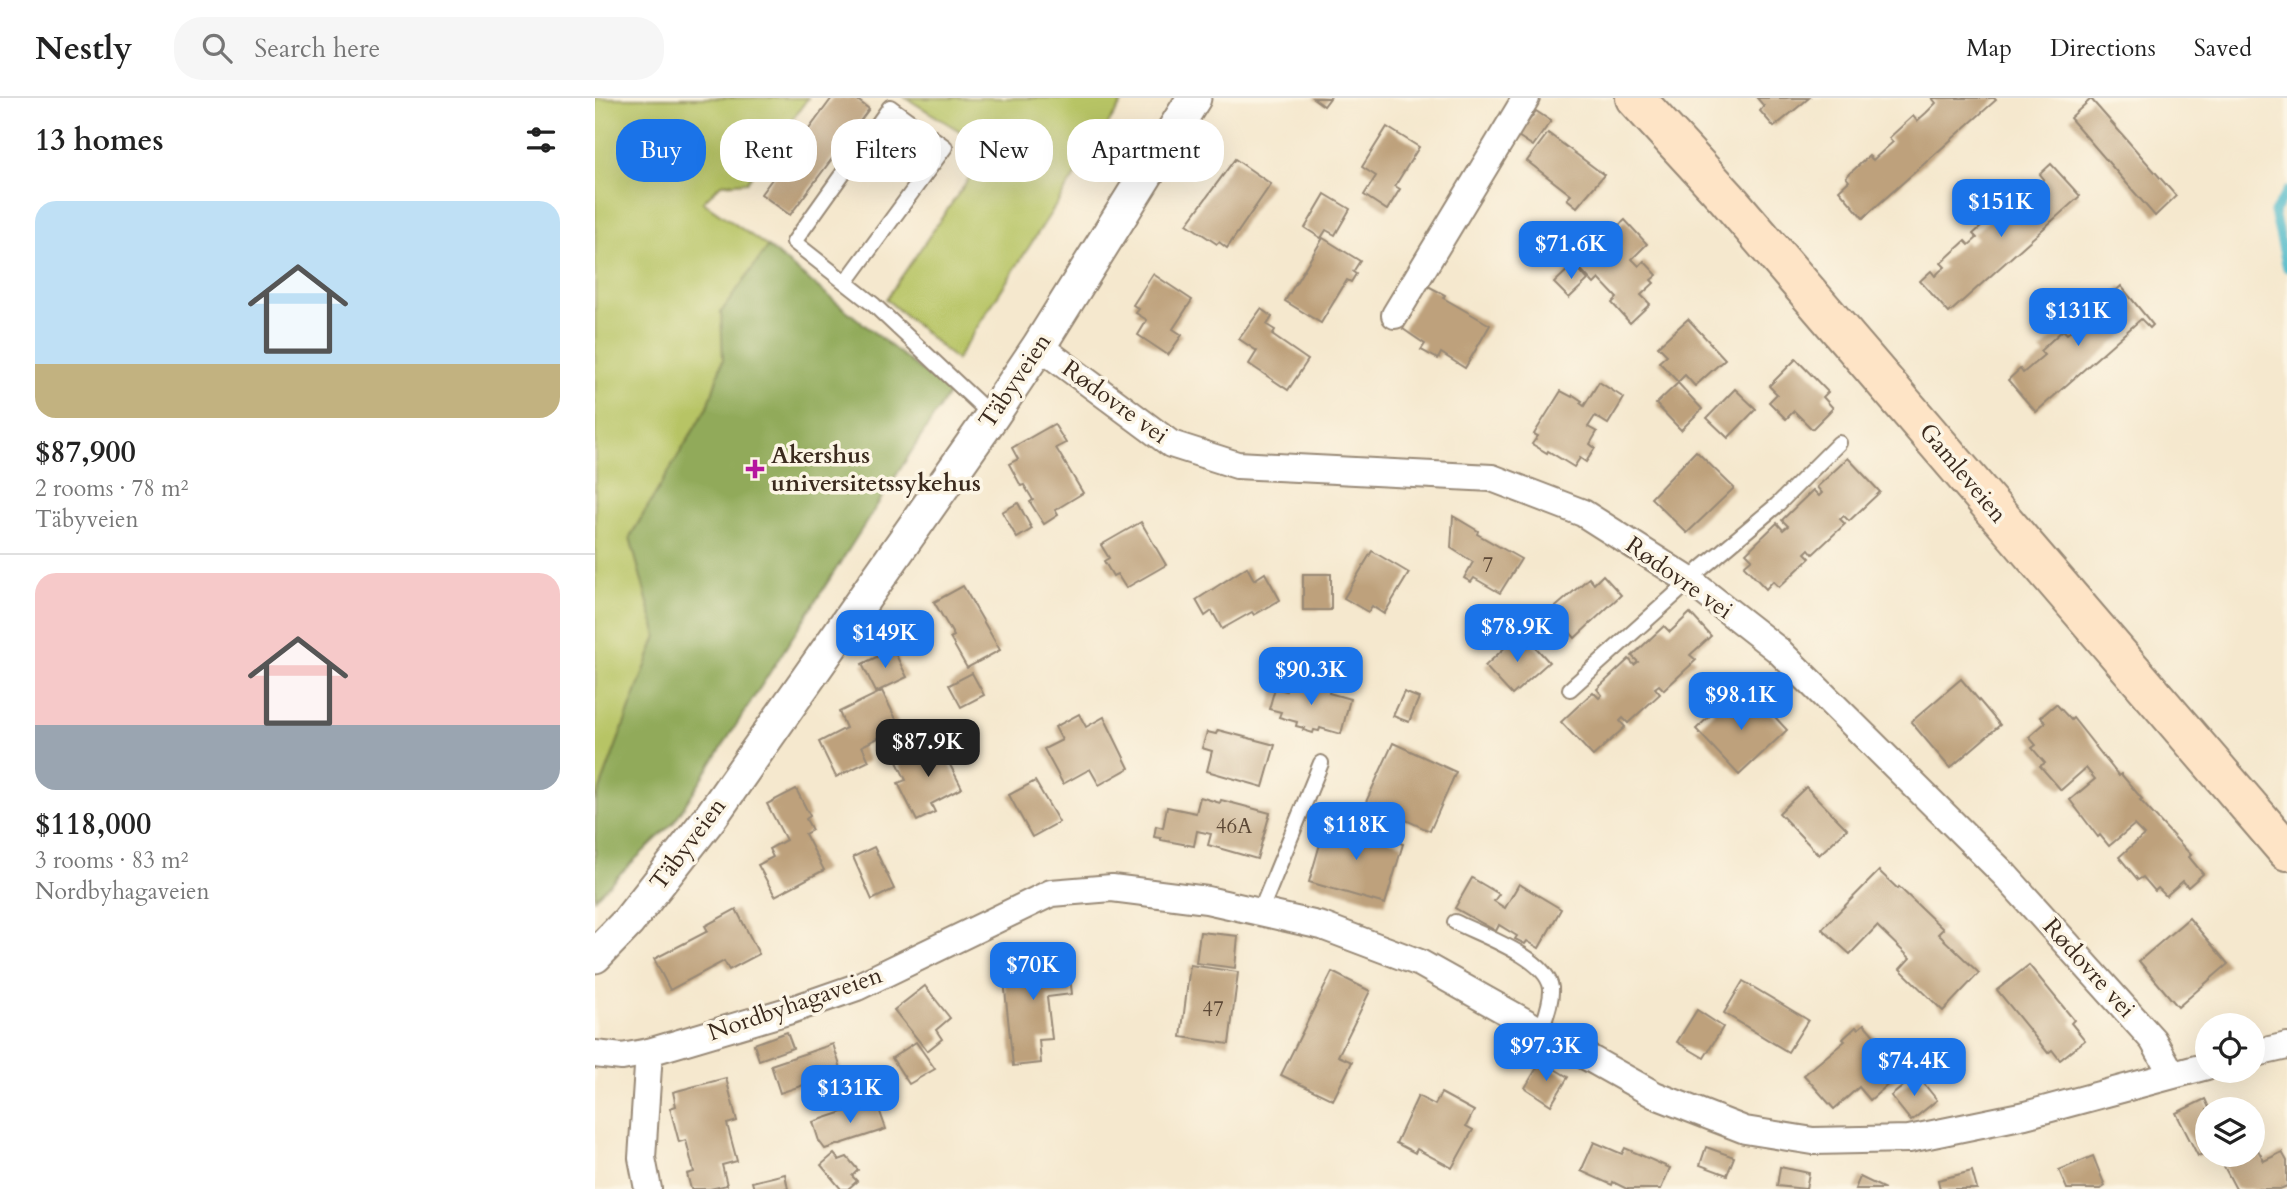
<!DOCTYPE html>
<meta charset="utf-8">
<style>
:root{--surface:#fff;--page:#f6f6f6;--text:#222;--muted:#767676;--line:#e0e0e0;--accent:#1a73e8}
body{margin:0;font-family:Cardo,serif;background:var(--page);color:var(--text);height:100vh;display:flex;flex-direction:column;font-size:26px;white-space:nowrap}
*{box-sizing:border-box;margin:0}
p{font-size:23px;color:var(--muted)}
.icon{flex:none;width:38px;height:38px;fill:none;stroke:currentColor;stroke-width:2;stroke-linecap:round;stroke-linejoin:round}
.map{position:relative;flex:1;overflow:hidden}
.side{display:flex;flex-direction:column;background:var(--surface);width:595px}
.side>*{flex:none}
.guide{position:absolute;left:21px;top:21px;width:665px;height:63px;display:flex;gap:14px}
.controls{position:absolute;left:1600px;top:915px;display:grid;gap:14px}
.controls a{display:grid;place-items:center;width:70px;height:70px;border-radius:50%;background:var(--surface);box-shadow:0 7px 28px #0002;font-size:35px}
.price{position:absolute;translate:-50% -60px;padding:0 16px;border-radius:14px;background:var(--accent);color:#fff;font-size:23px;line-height:46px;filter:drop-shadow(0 2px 4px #0008)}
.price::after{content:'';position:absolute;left:50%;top:42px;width:21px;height:16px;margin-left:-10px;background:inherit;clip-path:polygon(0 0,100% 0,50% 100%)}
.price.on{background:#222;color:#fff}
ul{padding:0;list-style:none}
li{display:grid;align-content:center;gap:14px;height:371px;padding:0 35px}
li+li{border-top:2px solid var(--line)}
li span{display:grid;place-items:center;height:217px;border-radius:21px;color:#555}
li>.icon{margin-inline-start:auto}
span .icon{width:126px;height:126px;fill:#fffc;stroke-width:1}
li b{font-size:30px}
h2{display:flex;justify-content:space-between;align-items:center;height:84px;padding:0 35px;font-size:30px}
.tag{padding:0 24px;border-radius:28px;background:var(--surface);box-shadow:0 7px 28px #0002;font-size:24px;line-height:63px}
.tag.on{background:var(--accent);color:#fff}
header{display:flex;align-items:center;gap:42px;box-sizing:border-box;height:98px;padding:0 35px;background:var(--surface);border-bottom:2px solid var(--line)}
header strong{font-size:33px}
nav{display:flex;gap:38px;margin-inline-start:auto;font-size:24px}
.search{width:490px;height:63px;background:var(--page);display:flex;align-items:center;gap:18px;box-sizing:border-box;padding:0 24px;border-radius:28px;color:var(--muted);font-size:26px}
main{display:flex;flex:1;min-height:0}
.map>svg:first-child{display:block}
.green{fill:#b7c465;stroke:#797742;stroke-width:2}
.forest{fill:#91aa5a;stroke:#666a3c;stroke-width:2}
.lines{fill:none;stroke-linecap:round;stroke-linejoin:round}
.stream{stroke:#4fbaca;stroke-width:9}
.building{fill:#bea17c}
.service-casing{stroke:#988976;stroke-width:18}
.minor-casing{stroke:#988976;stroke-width:30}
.tertiary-casing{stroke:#988976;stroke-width:37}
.secondary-casing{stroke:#988976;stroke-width:42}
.service{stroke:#fff;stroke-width:14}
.minor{stroke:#fff;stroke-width:26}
.tertiary{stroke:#fff;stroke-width:33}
.secondary{stroke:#fee4c6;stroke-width:38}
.poi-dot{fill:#b5179e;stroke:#fcf5e5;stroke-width:2.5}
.labels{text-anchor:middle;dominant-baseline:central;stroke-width:7;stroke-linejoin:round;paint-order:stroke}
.number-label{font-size:21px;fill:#5c4836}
.street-label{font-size:24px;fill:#3b2a1e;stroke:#fcf5e5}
.poi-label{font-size:24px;font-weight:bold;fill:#3b2a1e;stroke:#fcf5e5;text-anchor:start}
</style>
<header>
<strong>Nestly</strong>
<div class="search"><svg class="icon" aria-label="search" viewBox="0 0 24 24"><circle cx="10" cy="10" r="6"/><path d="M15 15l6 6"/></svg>Search here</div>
<nav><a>Map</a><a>Directions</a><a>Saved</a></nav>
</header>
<main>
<section class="side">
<h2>13 homes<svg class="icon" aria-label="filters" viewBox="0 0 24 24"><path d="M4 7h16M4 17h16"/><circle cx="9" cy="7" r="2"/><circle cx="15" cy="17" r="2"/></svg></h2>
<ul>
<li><span style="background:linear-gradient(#bfe0f5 75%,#c2b280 0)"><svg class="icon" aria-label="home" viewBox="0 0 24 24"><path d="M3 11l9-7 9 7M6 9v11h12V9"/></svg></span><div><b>$87,900</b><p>2 rooms · 78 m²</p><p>Täbyveien</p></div></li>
<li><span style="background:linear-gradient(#f6c9c9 70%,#9aa5b1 0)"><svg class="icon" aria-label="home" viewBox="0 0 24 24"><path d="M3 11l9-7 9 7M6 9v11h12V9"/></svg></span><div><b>$118,000</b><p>3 rooms · 83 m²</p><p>Nordbyhagaveien</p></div></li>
</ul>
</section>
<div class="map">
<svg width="1692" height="1091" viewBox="0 0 1692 1091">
<rect width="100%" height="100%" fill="#fcf5e5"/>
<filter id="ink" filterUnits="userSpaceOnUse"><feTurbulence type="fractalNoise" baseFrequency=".0143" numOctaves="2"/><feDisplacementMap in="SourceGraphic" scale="14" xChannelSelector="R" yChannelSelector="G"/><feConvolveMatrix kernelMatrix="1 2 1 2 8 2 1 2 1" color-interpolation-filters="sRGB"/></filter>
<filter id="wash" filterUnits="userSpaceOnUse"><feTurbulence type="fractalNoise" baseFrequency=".00686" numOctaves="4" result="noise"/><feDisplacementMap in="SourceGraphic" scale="28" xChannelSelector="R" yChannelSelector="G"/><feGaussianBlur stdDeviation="1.57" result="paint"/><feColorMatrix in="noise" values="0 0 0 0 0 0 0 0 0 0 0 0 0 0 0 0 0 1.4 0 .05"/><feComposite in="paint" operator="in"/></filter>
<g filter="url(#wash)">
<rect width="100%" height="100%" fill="#f5e8ce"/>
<g class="green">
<polygon points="0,0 213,0 152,84 126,86 108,104 173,149 127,214 128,261 114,306 35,439 62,538 0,705"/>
<polygon points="311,0 530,0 361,262 291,201 394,51"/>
</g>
<polygon class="forest" points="173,149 354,295 79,724 0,800 0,705 62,538 35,439 114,306 128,261 126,214"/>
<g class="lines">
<polyline class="stream" points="1692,93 1679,114 1692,170"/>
</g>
<g id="blocks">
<g class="building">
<polygon points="237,0 260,0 274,11 195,117 166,96"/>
<polygon points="718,0 735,0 729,8"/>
<polygon points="1162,0 1214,0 1179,29 1165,13 1169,8"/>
<polygon points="1337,0 1399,0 1401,2 1268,120 1244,92 1254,83 1251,79 1274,58 1278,62 1289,52 1298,44 1294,40 1318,18 1322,23 1331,15 1341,5"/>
<polygon points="1496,1 1581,98 1560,118 1475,20"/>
<polygon points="941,13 956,23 938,48 923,38"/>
<polygon points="792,29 824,49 800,88 805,91 792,112 769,97 781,78 767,69"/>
<polygon points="953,35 1009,77 982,109 972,101 976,97 932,63"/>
<polygon points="640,61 676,86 632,150 624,144 622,146 592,126"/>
<polygon points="1456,66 1485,98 1354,215 1325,183 1336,173 1340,178 1345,173 1350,169 1346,165 1370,143 1374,147 1382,140 1378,136 1403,114 1407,118 1415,111 1411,107 1436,85 1439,89 1449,81 1445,76"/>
<polygon points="730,96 755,111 740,137 731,132 726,140 710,130"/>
<polygon points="1030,122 1052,146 1037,161 1044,168 1049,163 1062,177 1056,182 1059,185 1046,197 1055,206 1035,225 1017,205 1022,200 1004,181 999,186 980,165"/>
<polygon points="728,140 765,163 758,174 761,176 756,184 752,182 726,225 690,203"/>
<polygon points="979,166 993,182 974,200 959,185"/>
<polygon points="558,176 597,202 578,231 587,237 573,257 543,237 552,222 541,215 544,211 538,207"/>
<polygon points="833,188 850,197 848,200 895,227 870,270 846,255 843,261 826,252 830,246 808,231"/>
<polygon points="1526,188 1558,227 1555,230 1546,221 1441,314 1413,282 1425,271 1428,275 1449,257 1445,253 1468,232 1472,236 1497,214 1493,210 1506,199 1510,203"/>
<polygon points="666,211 677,219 672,227 680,232 677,237 713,262 693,292 654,266 662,253 644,241"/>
<polygon points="1093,221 1130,261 1100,288 1090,277 1083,284 1064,264 1072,257 1063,248"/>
<polygon points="1201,261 1233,294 1228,299 1238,310 1217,331 1199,313 1191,321 1174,304 1182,296 1174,288"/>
<polygon points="1004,284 1029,300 1013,326 1000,318 993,329 1002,334 995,346 1000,350 991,364 985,360 979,369 953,353 952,355 937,346 943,338 939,336 966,293 977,299 978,297 987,303 985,305 989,308"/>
<polygon points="1083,285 1107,311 1086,332 1061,306"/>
<polygon points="1140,291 1161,311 1133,340 1112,320"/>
<polygon points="459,326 471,345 461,350 488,395 460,412 463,417 449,426 435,404 438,402 429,387 426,388 414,366 423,361 417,350"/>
<polygon points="1101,353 1139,390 1092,435 1056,400"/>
<polygon points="1253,360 1285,394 1254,423 1249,418 1245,421 1250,426 1218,456 1214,451 1210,455 1215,460 1184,489 1178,483 1171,491 1149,468 1157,461 1151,455 1182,425 1188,432 1193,428 1187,422 1218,392 1224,398 1227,395 1222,389"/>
<polygon points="423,405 437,431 422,440 407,414"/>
<polygon points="858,418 883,433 882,436 926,461 905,495 879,480 876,484 869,480 878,464 856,450"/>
<polygon points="546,424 571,467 531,490 522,476 518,478 509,463 514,460 506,447"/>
<polygon points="777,453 814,475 789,516 777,508 773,514 749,500"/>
<polygon points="652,469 659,482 670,475 685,502 659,517 657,514 627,531 617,513 610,518 601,502"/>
<rect x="708" y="476" width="28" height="36"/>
<polygon points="1008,477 1026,497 980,540 956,513 994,480 999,486"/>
<polygon points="368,488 405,552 372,570 355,540 359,538 339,504"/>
<polygon points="925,509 934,519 911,540 902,530"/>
<polygon points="1095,515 1116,538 1095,557 1101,562 1069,592 1064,587 1060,590 1065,596 1033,625 1028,620 1025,623 1030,629 998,658 966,624 998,594 1004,600 1007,597 1002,591 1034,561 1039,567 1043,564 1037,558 1069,528 1075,534"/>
<polygon points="927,534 954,564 917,597 890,568"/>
<polygon points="298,551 312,579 281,594 267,566"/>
<polygon points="377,575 389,597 366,609 354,587"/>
<polygon points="1366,581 1405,627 1355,670 1316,624"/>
<polygon points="715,582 736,588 734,595 755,601 746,636 725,630 724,633 719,632 718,635 708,632 709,630 701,628 702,624 684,619 686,614 674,611 680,590 691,593 693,584 713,590"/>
<polygon points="287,593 305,629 267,648 274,663 241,679 224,644 251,630 244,614"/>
<polygon points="809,594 824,600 814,624 798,618"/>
<polygon points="1126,599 1130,604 1134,600 1145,612 1148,610 1155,612 1165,603 1192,632 1144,677 1101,631 1119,614 1115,610"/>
<polygon points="1461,606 1476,622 1478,620 1524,678 1526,676 1547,701 1545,702 1596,757 1594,759 1608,776 1593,789 1588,783 1571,798 1563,790 1560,793 1548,779 1543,782 1524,759 1549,737 1539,727 1514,748 1505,737 1503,739 1475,702 1500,681 1491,670 1466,692 1445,668 1450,665 1437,650 1441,647 1434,639 1451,624 1446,619"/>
<polygon points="484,616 491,629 509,619 534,670 504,687 495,671 468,686 449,651 467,642 460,629"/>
<polygon points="623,632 680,647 668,689 612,673 617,653 607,650 612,634 621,636"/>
<polygon points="345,641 356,661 353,663 367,690 336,706 340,714 322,723 303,685 311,682 302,664"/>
<polygon points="798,645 861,674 835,733 771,704"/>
<polygon points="440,683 464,724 437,739 414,697"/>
<polygon points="1211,689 1252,731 1224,757 1184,715"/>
<polygon points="201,691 215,718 211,721 217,732 210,736 229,772 180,798 163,767 178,759 174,751 191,742 172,706"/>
<polygon points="605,699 625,705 626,702 675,715 662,761 613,747 616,736 602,733 599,748 566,742 566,740 559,739 561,728 568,730 572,709 601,715"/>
<polygon points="732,722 808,746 790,806 714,784"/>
<polygon points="279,749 299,791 277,802 258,759"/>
<polygon points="1284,773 1303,791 1304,789 1348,831 1343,836 1384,875 1348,913 1305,871 1315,860 1282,828 1255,856 1227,831"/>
<polygon points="877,780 904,796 899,803 910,810 924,786 966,811 944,850 932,843 930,846 920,841 922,838 904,827 901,833 860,810"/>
<polygon points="141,811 164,856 134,872 129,863 75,892 59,861 113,833 110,828"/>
<polygon points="1594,820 1633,866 1583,909 1544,863"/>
<polygon points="605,834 643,838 640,870 601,865"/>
<polygon points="472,855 477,896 452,899 457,941 444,942 446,965 418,968 407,863"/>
<polygon points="595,867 643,874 634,946 586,939"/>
<polygon points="1434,867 1479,922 1476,925 1490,942 1465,962 1457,952 1453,955 1402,892"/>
<polygon points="737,874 775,893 743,958 757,964 738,1002 686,977"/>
<polygon points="1148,883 1213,922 1193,954 1129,915"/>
<polygon points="330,888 355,920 341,932 347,941 332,953 299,912"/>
<polygon points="1102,912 1128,929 1109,960 1082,944"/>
<polygon points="1269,926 1309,973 1275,1002 1264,989 1239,1011 1209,977 1250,943 1248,941 1261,929 1263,931"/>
<polygon points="192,934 198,950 164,962 159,946"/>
<polygon points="321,944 340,971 314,986 297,960"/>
<polygon points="238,946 247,974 185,995 176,967"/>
<polygon points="946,963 973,979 956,1007 930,990"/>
<polygon points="1322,977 1342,1002 1316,1023 1296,998"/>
<polygon points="131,980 142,1023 132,1026 142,1063 127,1067 132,1087 115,1091 96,1091 92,1076 99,1074 91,1042 84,1044 75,1010 81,1008 78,994"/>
<polygon points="846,995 879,1013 871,1028 878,1032 857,1070 822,1051 820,1055 801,1045 823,998 840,1007"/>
<polygon points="1610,1001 1615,1012 1612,1012 1612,1054 1603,1058 1581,1015"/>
<polygon points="281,1003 291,1031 230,1051 224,1043 218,1024"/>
<polygon points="1657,1041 1669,1063 1687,1054 1692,1063 1692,1088 1685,1091 1641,1091 1623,1057 1657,1057"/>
<polygon points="999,1044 1027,1056 1030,1050 1075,1070 1066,1091 1032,1091 1018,1084 1017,1087 986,1073"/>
<polygon points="1111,1049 1139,1059 1132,1077 1105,1067"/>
<polygon points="239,1056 244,1062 252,1059 263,1072 257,1078 262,1083 253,1091 246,1091 226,1067"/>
<polygon points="1498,1058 1510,1088 1506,1091 1472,1091 1464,1072"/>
<polygon points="1185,1069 1214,1075 1211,1091 1182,1088"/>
<polygon points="1377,1073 1382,1091 1345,1091 1343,1082"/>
<polygon points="190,1076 193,1091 159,1091 157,1084"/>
<polygon points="1265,1079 1290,1091 1260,1091"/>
</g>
</g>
</g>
<g filter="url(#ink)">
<use href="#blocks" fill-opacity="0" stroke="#988976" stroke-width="2"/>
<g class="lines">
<defs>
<g id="service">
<polyline points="251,184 350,49 295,9 199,144 279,207 397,318"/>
<polyline points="975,591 1095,483 1106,471 1182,407 1244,345"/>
<polyline points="665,814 726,665"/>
<path d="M860 824C886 837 952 860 956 890 957 904 950 920 946 933"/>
</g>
<g id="minor">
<polyline points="800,217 931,0"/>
<polyline points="444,248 576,346 642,367 897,380 988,415 1095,483 1183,552 1409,776 1558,942 1577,976"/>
<polyline points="0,956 27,959 54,954 196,912 262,889 456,795 517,790 612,802 727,828 825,865 1060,997 1150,1032 1218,1043 1314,1041 1430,1017 1612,968"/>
<polyline points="1657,956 1692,948"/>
<polyline points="53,1091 47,1060 54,954"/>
</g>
<polyline id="tertiary" points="0,858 33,824 117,717 397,318 444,248 599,0"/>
<polyline id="secondary" points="1040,0 1132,100 1692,753"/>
</defs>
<use href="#service" class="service-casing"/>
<use href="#minor" class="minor-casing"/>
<use href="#tertiary" class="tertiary-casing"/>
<use href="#secondary" class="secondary-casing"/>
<use href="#service" class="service"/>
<use href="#minor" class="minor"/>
<use href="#tertiary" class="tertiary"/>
<use href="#secondary" class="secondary"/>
</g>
</g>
<path class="poi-dot" d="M156.5 360.5h7v7h7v7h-7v7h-7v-7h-7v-7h7z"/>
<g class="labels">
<g class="number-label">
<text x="893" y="467">7</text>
<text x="639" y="728">46A</text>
<text x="618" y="911">47</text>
</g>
<g class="street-label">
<text transform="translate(420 283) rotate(-56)">Täbyveien</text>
<text transform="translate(520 304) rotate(36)">Rødovre vei</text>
<text transform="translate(1368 375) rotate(50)">Gamleveien</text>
<text transform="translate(1084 480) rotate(35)">Rødovre vei</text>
<text transform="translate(93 746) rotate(-53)">Täbyveien</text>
<text transform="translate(1494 870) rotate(48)">Rødovre vei</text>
<text transform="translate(200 906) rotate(-19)">Nordbyhagaveien</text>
</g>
<g class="poi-label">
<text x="176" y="357">Akershus<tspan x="176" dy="28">universitetssykehus</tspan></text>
</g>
</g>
</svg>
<div class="controls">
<a><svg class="icon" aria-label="locate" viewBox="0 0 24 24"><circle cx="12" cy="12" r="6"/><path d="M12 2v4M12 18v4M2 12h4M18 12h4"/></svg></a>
<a><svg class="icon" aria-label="layers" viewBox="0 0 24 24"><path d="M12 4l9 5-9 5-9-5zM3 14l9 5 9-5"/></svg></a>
</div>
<b class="price" style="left:1406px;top:141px">$151K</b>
<b class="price" style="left:976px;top:183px">$71.6K</b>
<b class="price" style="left:1483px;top:250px">$131K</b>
<b class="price" style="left:922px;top:566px">$78.9K</b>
<b class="price" style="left:290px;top:572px">$149K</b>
<b class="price" style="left:716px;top:609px">$90.3K</b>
<b class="price" style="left:1146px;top:634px">$98.1K</b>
<b class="price on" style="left:333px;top:681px">$87.9K</b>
<b class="price" style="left:761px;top:764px">$118K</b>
<b class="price" style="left:438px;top:904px">$70K</b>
<b class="price" style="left:951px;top:985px">$97.3K</b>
<b class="price" style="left:1319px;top:1000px">$74.4K</b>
<b class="price" style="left:255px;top:1027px">$131K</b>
<div class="guide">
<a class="tag on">Buy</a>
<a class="tag">Rent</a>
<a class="tag">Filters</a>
<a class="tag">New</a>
<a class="tag">Apartment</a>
</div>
</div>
</main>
